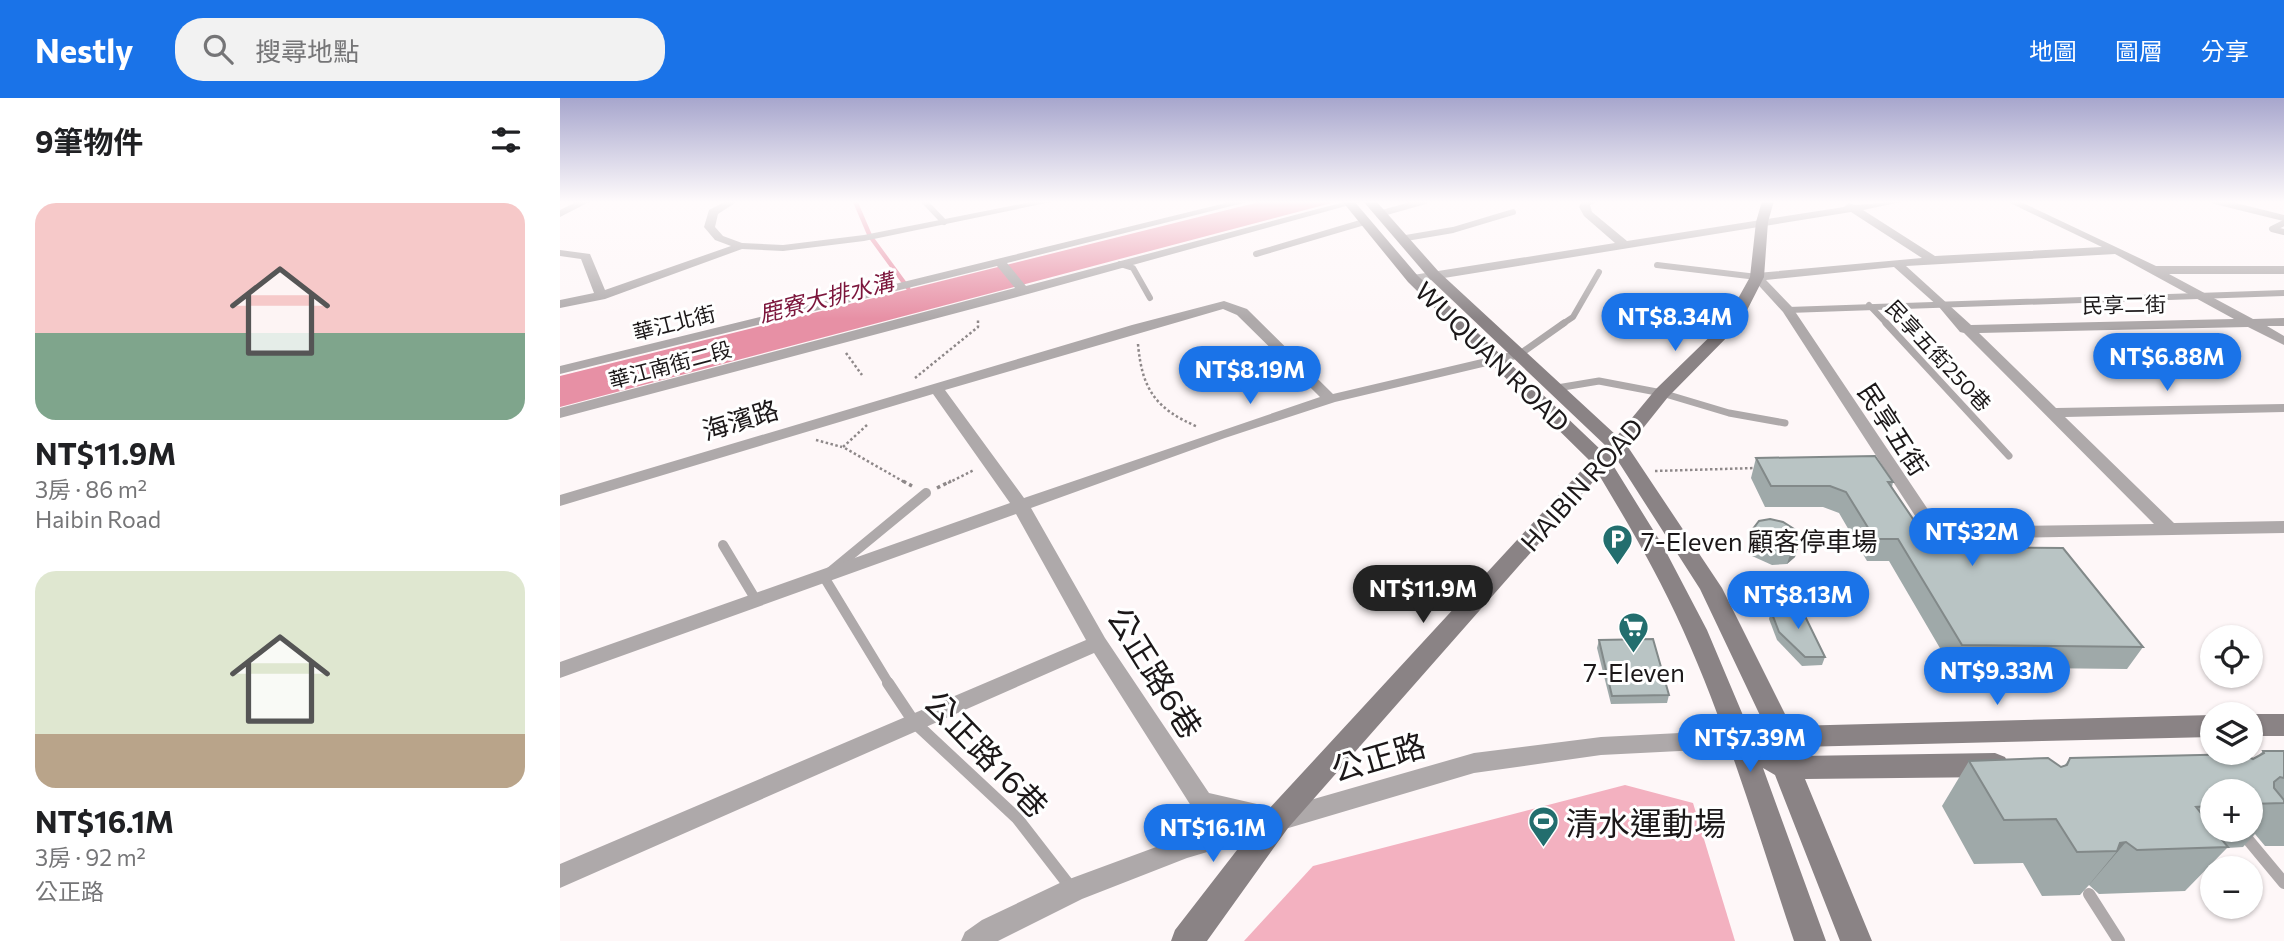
<!DOCTYPE html>
<html lang="zh-TW">
<meta charset="utf-8">
<style>
:root{--surface:#fff;--page:#f2f2f2;--text:#202124;--muted:#757577;--accent:#1a73e8}
body{margin:0;font-family:Commissioner,"Noto Sans TC",sans-serif;background:var(--page);color:var(--text);height:100vh;display:flex;flex-direction:column;font-size:26px;white-space:nowrap}
*{box-sizing:border-box;margin:0}
p{font-size:23px;color:var(--muted)}
.icon{flex:none;width:38px;height:38px;fill:none;stroke:currentColor;stroke-width:2;stroke-linecap:round;stroke-linejoin:round}
.map{position:relative;flex:1;overflow:hidden}
.drawer{display:flex;flex-direction:column;background:var(--surface);width:560px}
.drawer>*{flex:none}
.controls{position:absolute;left:1640px;top:527px;display:grid;gap:14px}
.controls a{display:grid;place-items:center;width:63px;height:63px;border-radius:50%;background:var(--surface);box-shadow:0 2px 5px #0004;font-size:35px}
.price{position:absolute;translate:-50% -60px;padding:0 16px;border-radius:24px;background:var(--accent);color:#fff;font-size:23px;line-height:46px;filter:drop-shadow(0 2px 4px #0008)}
.price::after{content:'';position:absolute;left:50%;top:42px;width:21px;height:16px;margin-left:-10px;background:inherit;clip-path:polygon(0 0,100% 0,50% 100%)}
.price.current{background:#222;color:#fff}
ul{padding:0;list-style:none}
li{display:grid;align-content:center;gap:14px;height:371px;padding:0 35px}
li span{display:grid;place-items:center;height:217px;border-radius:21px;color:#555}
li>.icon{margin-inline-start:auto}
span .icon{width:126px;height:126px;fill:#fffc;stroke-width:1}
li b{font-size:30px}
h2{display:flex;justify-content:space-between;align-items:center;height:84px;padding:0 35px;font-size:30px}
header{display:flex;align-items:center;gap:42px;box-sizing:border-box;height:98px;padding:0 35px;background:var(--accent);color:#fff}
header strong{font-size:33px}
nav{display:flex;gap:38px;margin-inline-start:auto;font-size:24px}
.search{width:490px;height:63px;background:var(--page);display:flex;align-items:center;gap:18px;box-sizing:border-box;padding:0 24px;border-radius:28px;color:var(--muted);font-size:26px}
main{display:flex;flex:1;min-height:0}
.map>svg:first-child{display:block}
.green{fill:#f3b1c0}
.water{fill:#e790a5}
.lines{fill:none;stroke-linecap:round;stroke-linejoin:round}
.stream{stroke:#e790a5;stroke-width:4.5}
.path-far1{stroke:#8e8889;stroke-width:2.5;stroke-dasharray:2.5 2.5;stroke-linecap:butt}
.path{stroke:#8e8889;stroke-width:3.5;stroke-dasharray:3.5 3.5;stroke-linecap:butt}
.lane-far3{stroke:#aea9aa;stroke-width:6}
.lane-far2{stroke:#aea9aa;stroke-width:7}
.lane-far1{stroke:#aea9aa;stroke-width:10}
.lane{stroke:#aea9aa;stroke-width:12}
.street{fill:#aea9aa;fill-rule:evenodd}
.secondary{fill:#8a8385;fill-rule:evenodd}
.wall{fill:#9fa9a9;fill-rule:evenodd}
.shaded-wall{fill:#828989}
.building{fill:#b9c4c4;stroke:#828989;stroke-width:2}
.labels{text-anchor:middle;dominant-baseline:central;stroke-width:6;stroke-linejoin:round;paint-order:stroke}
.far-street-label{font-size:21px;fill:#1c1819;stroke:#fff}
.far-water-label{font-size:23px;font-style:italic;fill:#7c163c;stroke:#fff}
.street-label{font-size:26px;fill:#1c1819;stroke:#fff}
.poi-label{font-size:26px;fill:#1c1819;stroke:#fff;text-anchor:start}
.near-street-label{font-size:32px;fill:#1c1819;stroke:#fff}
.near-poi-label{font-size:32px;fill:#1c1819;stroke:#fff;text-anchor:start}
</style>
<header>
<strong>Nestly</strong>
<div class="search"><svg class="icon" aria-label="search" viewBox="0 0 24 24"><circle cx="10" cy="10" r="6"/><path d="M15 15l6 6"/></svg>搜尋地點</div>
<nav><a>地圖</a><a>圖層</a><a>分享</a></nav>
</header>
<main>
<section class="drawer">
<h2>9筆物件<svg class="icon" aria-label="filters" viewBox="0 0 24 24"><path d="M4 7h16M4 17h16"/><circle cx="9" cy="7" r="2"/><circle cx="15" cy="17" r="2"/></svg></h2>
<ul>
<li><span style="background:linear-gradient(#f6c9c9 60%,#7fa58c 0)"><svg class="icon" aria-label="home" viewBox="0 0 24 24"><path d="M3 11l9-7 9 7M6 9v11h12V9"/></svg></span><div><b>NT$11.9M</b><p>3房 · 86 m²</p><p>Haibin Road</p></div></li>
<li><span style="background:linear-gradient(#dfe7d0 75%,#b9a48a 0)"><svg class="icon" aria-label="home" viewBox="0 0 24 24"><path d="M3 11l9-7 9 7M6 9v11h12V9"/></svg></span><div><b>NT$16.1M</b><p>3房 · 92 m²</p><p>公正路</p></div></li>
</ul>
</section>
<div class="map">
<svg width="1724" height="843" viewBox="0 0 1724 843">
<rect width="100%" height="100%" fill="#fef7f8"/>
<polygon class="green" points="1065,687 1133,705 1175,843 684,843 753,768"/>
<polygon class="water" points="703,103 779,103 0,309 0,278"/>
<g class="lines">
<polyline class="stream" points="295,103 310,138 348,190"/>
<g class="path-far1">
<path d="M578 246C582 292 596 311 638 329"/>
<polyline points="286,255 302,277"/>
<polyline points="355,280 418,229 418,220"/>
<polyline points="307,327 283,349 346,385"/>
<polyline points="256,342 282,349"/>
<polyline points="1095,373 1195,370"/>
<polyline points="388,385 414,372"/>
</g>
<g class="path">
<polyline points="343,383 352,388"/>
<polyline points="377,390 391,383"/>
</g>
<g class="lane-far3">
<polyline points="364,103 384,124"/>
<polyline points="1655,103 1724,120"/>
<polyline points="819,116 865,103"/>
<polyline points="1724,125 1712,131 1724,134"/>
<polyline points="840,141 893,132 953,114"/>
<polyline points="696,156 804,124"/>
<polyline points="560,166 573,170 590,200"/>
<polyline points="1097,167 1197,179"/>
<polyline points="1309,207 1328,227"/>
<polyline points="1228,212 1724,195"/>
<polyline points="1115,213 1172,226"/>
<polyline points="1001,227 1013,219 1039,174"/>
<polyline points="1100,227 1125,202"/>
</g>
<g class="lane-far2">
<polyline points="1169,225 1172,226"/>
<polyline points="1326,225 1449,358"/>
<polyline points="1091,236 1102,225"/>
<polyline points="960,256 1004,225"/>
<polyline points="997,290 1039,283 1102,295 1169,315 1225,325"/>
</g>
<g class="lane-far1">
<polyline points="163,447 196,502"/>
<polyline points="329,586 264,479 366,395"/>
</g>
<g class="lane">
<polyline points="328,585 354,624 457,720 512,791"/>
<polyline points="1680,732 1724,785"/>
<polyline points="1529,796 1559,843"/>
</g>
<g class="street">
<polygon points="18,103 31,103 0,119 0,112"/>
<polygon points="166,103 178,103 158,116 155,129 163,138 182,145 223,147 304,137 476,103 496,103 304,143 223,153 182,151 45,201 0,210 0,202 34,195 21,161 0,158 0,152 30,156 45,192 171,148 155,142 144,129 149,112"/>
<polygon points="674,103 691,103 447,165 466,188 788,103 804,103 468,196 0,320 0,310 455,190 437,168 0,276 0,268"/>
<path d="M1022 103H1039L1030 107 1032 114 1067 143 1284 109 1289 105 1295 107 1346 103 1303 112 1375 158 1542 149 1446 103H1459L1596 168H1724V176H1609L1693 221 1724 220V228H1707L1724 238V247L1688 229 1419 235 1496 310 1724 306V314L1505 319 1614 425 1724 423V435L1388 441 1361 427 1223 214 1191 179 1197 175 1362 160 1291 114 853 185 847 181 853 177 1055 145 1024 118 1019 109ZM1555 156 1674 221 1411 227 1346 168ZM1334 169 1379 209 1400 234 1404 235 1594 426 1391 429 1373 419 1232 209 1206 182Z"/>
<path d="M664 203 687 211 773 296 960 252 967 256 965 259 775 304 665 340 471 410 545 540 649 695 719 711 914 655 1041 639 1179 632 1187 635 1190 641 1187 647 1179 650 1041 657 914 675 627 760 522 801 438 843H401L405 834 422 822 504 783 626 738 678 723 633 711 534 555 0 790V766L526 542 456 416 0 580V564L450 405 373 296 0 408V397L572 227ZM663 211 677 217 760 299 464 400 385 292Z"/>
</g>
<g class="secondary">
<path d="M782 103H794L858 178 1042 353 1047 349 869 180 803 103H816L879 174 1057 338 1096 291 1165 224 1190 179 1196 124 1202 103H1214L1208 124 1204 179 1180 226 1108 299 1068 349 1162 490 1231 628 1652 617V639L1238 649 1239 658 1435 655 1445 659 1449 667 1445 675 1435 679 1245 681 1312 843H1280L1215 677 1203 670 1266 843H1234C1199 739 1168 632 1123 532 1099 478 1069 427 1039 377L728 730 647 843H611L615 832 708 712 1030 363 848 184ZM1056 360 1140 491 1206 630 1200 631 1197 638 1190 634 1147 532 1103 448 1051 364Z"/>
<rect x="1690" y="616" width="34" height="22"/>
</g>
</g>
<g class="wall">
<polygon points="1196,360 1333,384 1332,389 1372,449 1583,549 1567,571 1391,569 1329,463 1307,463 1279,415 1263,409 1205,409 1191,380"/>
<polygon points="1192,432 1240,443 1235,459 1227,466 1212,467 1192,458 1188,448"/>
<polygon points="1211,513 1265,559 1262,567 1242,568 1217,542 1209,521"/>
<polygon points="1039,542 1109,597 1107,605 1051,606 1037,550"/>
<path d="M1703 653H1724V748H1705L1695 736 1683 749 1667 750 1625 793 1539 796 1529 787 1520 797 1482 798 1463 765 1414 766 1382 708 1409 663 1501 669 1504 668 1510 660 1693 661 1698 658ZM1652 693H1690V732H1652Z"/>
</g>
<g class="shaded-wall">
<polygon points="1240,443 1235,459 1227,466 1232,450"/>
<polygon points="1566,744 1529,787 1528,788 1557,753 1560,745"/>
</g>
<g class="building">
<polygon points="1315,358 1333,384 1328,384 1372,449 1503,450 1583,549 1402,547 1338,441 1315,441 1286,394 1270,388 1211,388 1196,360"/>
<polygon points="1210,421 1223,424 1237,433 1240,443 1232,450 1217,451 1197,442 1192,432 1199,423"/>
<polygon points="1240,508 1265,559 1245,559 1219,534 1211,513"/>
<polygon points="1093,541 1109,597 1052,598 1039,542"/>
<polygon points="1703,653 1724,653 1724,680 1720,679 1714,684 1714,690 1724,702 1724,705 1690,706 1690,693 1652,693 1652,708 1636,709 1652,729 1652,732 1654,732 1668,749 1577,752 1566,744 1560,745 1557,753 1517,754 1496,721 1444,722 1409,663 1488,660 1501,669 1507,667 1510,660 1683,656 1693,661 1704,655"/>
</g>
<linearGradient id="sky" x2="0" y2="1"><stop stop-color="#a7a6cd"/><stop offset="0.47" stop-color="#fffbfc"/><stop offset="1" stop-color="#fffbfc" stop-opacity="0"/></linearGradient>
<rect width="1724" height="221" fill="url(#sky)"/>
<defs>
<symbol id="parking-pin" viewBox="-11 -11 22 30"><path d="M0 17L-7.5 6A9.5 9.5 0 1 1 7.5 6Z" fill="#236e6e" stroke="#fff"/><path d="M-3.5-5.5H1a3.5 3.5 0 0 1 0 7H-1V5.5H-3.5ZM-1-3.4V-.6H.8a1.4 1.4 0 0 0 0-2.8Z" fill="#fff"/></symbol>
<symbol id="supermarket-pin" viewBox="-11 -11 22 30"><path d="M0 17L-7.5 6A9.5 9.5 0 1 1 7.5 6Z" fill="#236e6e" stroke="#fff"/><path d="M-6-5.5h2.5l.6 2H6L4.5 2H-2.5L-4.4-4H-6ZM-1.5 3.2a1.3 1.3 0 1 0 .1 0ZM3 3.2a1.3 1.3 0 1 0 .1 0Z" fill="#fff"/></symbol>
<symbol id="stadium-pin" viewBox="-11 -11 22 30"><path d="M0 17L-7.5 6A9.5 9.5 0 1 1 7.5 6Z" fill="#236e6e" stroke="#fff"/><path d="M0-5a6.5 5 0 1 0 0 10a6.5 5 0 1 0 0-10ZM-3.5-1.8h7v3.6h-7Z" fill="#fff"/></symbol>
</defs>
<g fill-rule="evenodd">
<use href="#parking-pin" x="1040" y="424" width="35" height="47"/>
<use href="#supermarket-pin" x="1056" y="512" width="35" height="47"/>
<use href="#stadium-pin" x="966" y="706" width="35" height="47"/>
</g>
<g class="labels">
<g class="far-street-label">
<text transform="translate(1564 206) rotate(-1)">民享二街</text>
<text transform="translate(114 224) rotate(-14)">華江北街</text>
<text transform="translate(1379 257) rotate(47)">民享五街250巷</text>
<text transform="translate(110 266) rotate(-15)">華江南街二段</text>
</g>
<g class="far-water-label">
<text transform="translate(266 199) rotate(-14)">鹿寮大排水溝</text>
</g>
<g class="street-label">
<text transform="translate(933 258) rotate(44)">WUQUAN ROAD</text>
<text transform="translate(180 321) rotate(-17)">海濱路</text>
<text transform="translate(1334 331) rotate(57)">民享五街</text>
<text transform="translate(1021 386) rotate(-48)">HAIBIN ROAD</text>
</g>
<g class="poi-label">
<text x="1081" y="442">7-Eleven 顧客停車場</text>
<text x="1074" y="573" text-anchor="middle">7-Eleven</text>
</g>
<g class="near-street-label">
<text transform="translate(596 574) rotate(58)">公正路6巷</text>
<text transform="translate(427 655) rotate(46)">公正路16巷</text>
<text transform="translate(818 658) rotate(-16)">公正路</text>
</g>
<g class="near-poi-label">
<text x="1006" y="724">清水運動場</text>
</g>
</g>
</svg>
<div class="controls">
<a><svg class="icon" aria-label="locate" viewBox="0 0 24 24"><circle cx="12" cy="12" r="6"/><path d="M12 2v4M12 18v4M2 12h4M18 12h4"/></svg></a>
<a><svg class="icon" aria-label="layers" viewBox="0 0 24 24"><path d="M12 4l9 5-9 5-9-5zM3 14l9 5 9-5"/></svg></a>
<a>+</a>
<a>−</a>
</div>
<b class="price" style="left:1115px;top:255px">NT$8.34M</b>
<b class="price" style="left:1607px;top:295px">NT$6.88M</b>
<b class="price" style="left:690px;top:308px">NT$8.19M</b>
<b class="price" style="left:1412px;top:470px">NT$32M</b>
<b class="price current" style="left:863px;top:527px">NT$11.9M</b>
<b class="price" style="left:1238px;top:533px">NT$8.13M</b>
<b class="price" style="left:1437px;top:609px">NT$9.33M</b>
<b class="price" style="left:1190px;top:676px">NT$7.39M</b>
<b class="price" style="left:653px;top:766px">NT$16.1M</b>
</div>
</main>
